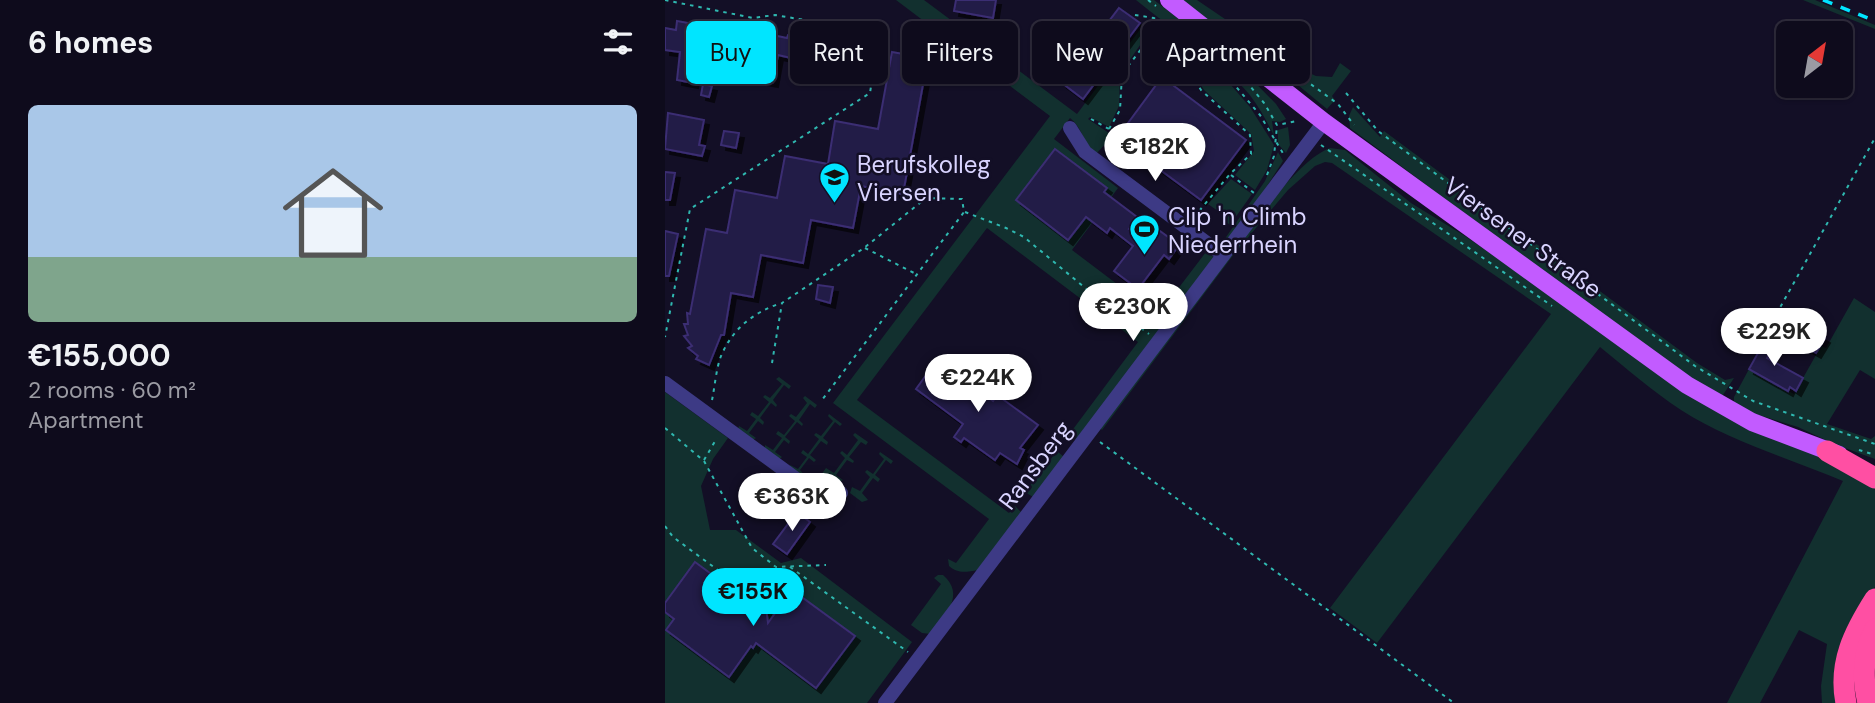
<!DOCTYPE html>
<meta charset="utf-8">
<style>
:root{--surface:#0e0b1c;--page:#171425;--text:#f1f3f6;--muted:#9b9ba3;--line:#2e2b3b;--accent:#00e5ff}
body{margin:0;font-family:"DM Sans",sans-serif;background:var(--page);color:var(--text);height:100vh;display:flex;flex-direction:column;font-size:26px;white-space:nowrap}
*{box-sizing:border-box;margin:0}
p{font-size:23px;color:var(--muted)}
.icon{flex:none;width:38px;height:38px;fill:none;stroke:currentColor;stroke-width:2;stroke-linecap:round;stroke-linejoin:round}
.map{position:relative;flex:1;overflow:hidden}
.details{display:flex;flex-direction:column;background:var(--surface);width:665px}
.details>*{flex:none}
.guide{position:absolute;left:21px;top:21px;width:665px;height:63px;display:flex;gap:14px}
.needle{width:46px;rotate:31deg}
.buttons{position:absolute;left:1111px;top:21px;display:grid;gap:14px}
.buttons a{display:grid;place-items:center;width:77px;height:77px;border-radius:10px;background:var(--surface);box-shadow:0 2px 5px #0004,0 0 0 2px var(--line);font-size:35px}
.price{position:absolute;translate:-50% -60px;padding:0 16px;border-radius:24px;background:#fff;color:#222;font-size:23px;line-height:46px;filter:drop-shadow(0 2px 4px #0008)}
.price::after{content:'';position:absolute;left:50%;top:42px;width:21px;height:16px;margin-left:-10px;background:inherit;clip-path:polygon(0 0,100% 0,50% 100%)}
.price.selected{background:var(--accent);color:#111}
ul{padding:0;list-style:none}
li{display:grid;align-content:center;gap:14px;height:371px;padding:0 28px}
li+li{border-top:2px solid var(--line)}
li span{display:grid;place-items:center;height:217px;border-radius:10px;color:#555}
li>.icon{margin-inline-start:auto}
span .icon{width:126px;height:126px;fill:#fffc;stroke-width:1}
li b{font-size:30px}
h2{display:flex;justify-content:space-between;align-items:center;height:84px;padding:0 28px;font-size:30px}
.pill{padding:0 24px;border-radius:10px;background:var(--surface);box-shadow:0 2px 5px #0004,0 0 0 2px var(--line);font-size:24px;line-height:63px}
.pill.selected{background:var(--accent);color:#111}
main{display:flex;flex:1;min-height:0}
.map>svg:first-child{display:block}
.green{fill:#12302f}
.water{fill:#0c2248}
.building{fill:#241b47;stroke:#3b2d73;stroke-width:2;filter:url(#shadow)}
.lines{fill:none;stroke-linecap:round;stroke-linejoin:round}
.path{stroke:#2fb8b0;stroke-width:2;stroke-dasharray:3.5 5;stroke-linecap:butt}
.minor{stroke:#3d3a85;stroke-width:14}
.major{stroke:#c25bff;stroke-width:18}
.highway{stroke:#ff4fa3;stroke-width:21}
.rail{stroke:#00e5ff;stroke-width:3.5;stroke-dasharray:10 9;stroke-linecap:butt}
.labels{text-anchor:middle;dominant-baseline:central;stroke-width:5;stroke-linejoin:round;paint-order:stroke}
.poi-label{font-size:24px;fill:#d9d4ff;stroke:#130f26;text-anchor:start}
.street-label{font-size:24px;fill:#d9d4ff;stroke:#130f26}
</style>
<main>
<section class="details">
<h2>6 homes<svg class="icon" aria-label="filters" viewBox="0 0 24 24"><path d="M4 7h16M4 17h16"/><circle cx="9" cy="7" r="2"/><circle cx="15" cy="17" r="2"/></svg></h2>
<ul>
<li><span style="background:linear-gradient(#a9c7e8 70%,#7fa58c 0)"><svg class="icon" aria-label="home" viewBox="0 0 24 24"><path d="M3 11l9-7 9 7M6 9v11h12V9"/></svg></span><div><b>€155,000</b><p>2 rooms · 60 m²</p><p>Apartment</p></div></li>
</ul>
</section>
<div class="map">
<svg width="1210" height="703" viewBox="0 0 1210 703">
<defs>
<filter id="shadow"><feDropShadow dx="5" dy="5" stdDeviation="0" flood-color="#0009"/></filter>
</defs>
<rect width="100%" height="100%" fill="#130f26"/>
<g class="green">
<path d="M231 0H259L412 114 482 20 489 26 492 23 565 84 585 107 609 145 602 170 590 190 570 175 589 151 586 134 539 90 517 56 480 38 455 74 454 106 444 127 425 117 423 119 444 133 445 139 431 154C418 144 418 128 405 118L389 139 453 188 407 250 493 315 541 252 549 257 412 439 409 440 403 436 473 342 322 228 192 400 344 513 350 506 357 513 313 570C301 572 293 574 284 566L283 559 291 563 324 519 168 403 385 116Z"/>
<path d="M471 0H489L568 60 611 104 621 119 615 122 607 121 609 136C602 121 594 107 584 94 556 61 505 28 471 0Z"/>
<polygon points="515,0 532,0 629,66 651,76 667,77 675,63 686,71 667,96 670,100 662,109 594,53 566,38"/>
<polygon points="1138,0 1150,0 1210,25 1210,29"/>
<polygon points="191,58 196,71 191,78 181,80 175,74 179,60"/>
<polygon points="688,107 715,137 719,131 1032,363 1060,380 1069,378 1056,398 1042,394 685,128 684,116"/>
<polygon points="623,127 625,145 621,153 613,144 613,130"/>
<path d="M665 148 680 150 746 203 800 236 899 304 1163 459 1210 483V587L1180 631 1173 650 1171 703H1157L1156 686 1162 644 1134 630 1095 703H1062L1178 481C1124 458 1066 442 1016 410 987 391 961 368 935 347L712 643 665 608 886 314 667 163 660 162 650 166 623 190 569 254 437 430 434 427C471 379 507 331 544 282 569 250 630 160 665 148Z"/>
<polygon points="613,152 618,161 593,200 560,244 559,240 600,181"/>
<polygon points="566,179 587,194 565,225 558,219 560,216 543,204"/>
<polygon points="1189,298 1210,312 1210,379 1195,370 1162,424 1206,439 1210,436 1210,459 1169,444 1133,427 1074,409 1069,404 1069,397 1084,369 1129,394 1156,346 1161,348"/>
<polygon points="114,377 126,386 124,389 119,385 108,400 112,405 111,407 106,403 95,418 99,422 98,425 93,421 84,433 91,438 86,441 73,429 74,426 82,431 91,419 85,415 87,412 93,416 104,402 98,397 100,395 105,398 117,384 111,379"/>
<polygon points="0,392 63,438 48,459 36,486 45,530 71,530 116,563 136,558 247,642 202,703 0,703"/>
<polygon points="140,396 152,405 150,408 145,404 134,420 138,424 137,426 132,422 120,437 125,441 124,444 119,440 110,452 117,457 112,461 100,452 100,445 108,450 117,438 111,434 113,431 119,435 130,421 124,416 126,414 131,417 142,403 138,398"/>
<polygon points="164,414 177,424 175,426 170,422 158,438 163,442 162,445 156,441 145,455 151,460 149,462 144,458 135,470 141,477 136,479 126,471 125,465 133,469 142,457 136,453 138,450 143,454 154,439 149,435 151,433 156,436 168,421 163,416"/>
<polygon points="190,433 203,442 201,445 196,442 184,457 189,461 188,463 182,460 171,475 178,480 172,483 168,481 158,495 152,490 151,482 161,468 169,473 180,458 175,453 177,451 182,455 193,440 188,435"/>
<polygon points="392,451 399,457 368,497 360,492"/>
<polygon points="215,452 228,461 226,464 221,460 210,475 215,479 213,482 208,478 197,493 203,500 197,502 185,493 187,487 195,491 205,477 200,472 202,470 208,474 219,459 214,454"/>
<path d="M273 575H278C301 595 280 615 266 634L257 633 246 625 276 584 269 578Z"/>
</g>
<polygon class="water" points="492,53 512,58 526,78 524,81 521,81 489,60 486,54"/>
<g class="building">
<polygon points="291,0 331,0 328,18 289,11"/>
<polygon points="454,8 475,23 418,99 397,83"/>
<polygon points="12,21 73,32 74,28 122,38 123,35 148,39 143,62 113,55 108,82 68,75 75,42 28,34 25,54 32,55 28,83 12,80 15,52 0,50 0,28 11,30"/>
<polygon points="227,52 256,57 252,78 259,79 238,194 196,186 188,228 146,220 138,263 96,255 88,297 66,293 59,335 56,335 44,365 31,359 33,356 23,348 27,346 19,336 23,335 19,324 23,324 22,313 25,314 41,229 62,233 70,190 112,198 120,156 163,164 170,121 213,129"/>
<polygon points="497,77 581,140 536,200 452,138"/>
<polygon points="38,84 47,86 44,97 36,95"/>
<polygon points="3,113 39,120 34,145 40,146 37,156 0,149"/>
<polygon points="59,131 74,133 71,148 56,145"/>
<polygon points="390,149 442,188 439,192 472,217 464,229 478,239 488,226 514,245 504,259 499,255 473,289 449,271 468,246 445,228 442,233 421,217 403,240 351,200"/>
<polygon points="0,172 10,173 5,200 0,200"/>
<polygon points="0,231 13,234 4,276 0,276"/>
<polygon points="153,285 168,287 165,303 151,299"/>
<polygon points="1121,316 1135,324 1139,318 1147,324 1144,329 1160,338 1151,353 1112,331"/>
<polygon points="1102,337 1113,338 1102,358 1138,378 1131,391 1125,387 1123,391 1084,369"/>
<polygon points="273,359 328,401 332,395 373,425 355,448 359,450 352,464 335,453 330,460 299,438 296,442 289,437 298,424 251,389"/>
<polygon points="132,512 145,522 122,554 108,544"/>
<polygon points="30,562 83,601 85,598 92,603 99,593 103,623 127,590 190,636 151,688 91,643 88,648 86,646 64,677 1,630 9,619 0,612 0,603"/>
</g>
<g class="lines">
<g class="path">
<polyline points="0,0 88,18 110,15 175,26 190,37 210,60 205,93 25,209 0,337"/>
<polyline points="483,0 491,6"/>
<polyline points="470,15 489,18 568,83 595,115 619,155"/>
<polyline points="576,37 585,40 673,104 689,125"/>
<polyline points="581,81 599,103 612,125 632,121"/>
<polyline points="681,93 713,131 1030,366 1088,401 1210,444"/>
<polyline points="426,119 444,129 453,153"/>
<polyline points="444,129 455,110 457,74 480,44 516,57 536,90 585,135 586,154 565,174 535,210"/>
<polyline points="656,145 887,306"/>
<polyline points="566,175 589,193"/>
<polyline points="602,175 609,156 612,126"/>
<polyline points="300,212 341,228 359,237 425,292 484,334"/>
<polyline points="200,248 251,274"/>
<polyline points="1103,329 1210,138"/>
<polyline points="107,363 117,303 199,248 261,198 297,199 299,212 157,400"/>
<path d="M47 400C50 386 51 369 56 356 68 328 88 313 116 303"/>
<polyline points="0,428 39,461 87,548 111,567 161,565"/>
<polyline points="435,442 789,703"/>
<polyline points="1194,450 1210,455"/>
<polyline points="39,460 52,438"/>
<polyline points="0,526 8,537 88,596 110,568"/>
<polyline points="125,567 243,652"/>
</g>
<g class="minor">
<polyline points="405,128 420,152 558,255"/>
<polyline points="0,383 160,500 176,493"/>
<polyline points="220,703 659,122"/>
</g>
<polyline class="major" points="504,0 659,122 1022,385 1087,422 1174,455"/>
<g class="highway">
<polyline points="1162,451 1210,478"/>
<path d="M1181 703C1173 663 1189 632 1210 599"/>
<path d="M1203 703C1197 678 1198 652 1210 629"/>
</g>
<polyline class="rail" points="1158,0 1210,21"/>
</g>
<defs>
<symbol id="school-pin" viewBox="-11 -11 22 30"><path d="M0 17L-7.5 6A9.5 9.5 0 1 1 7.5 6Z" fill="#00e5ff" stroke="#130f26"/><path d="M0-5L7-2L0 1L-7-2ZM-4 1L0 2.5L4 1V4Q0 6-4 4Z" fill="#111"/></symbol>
<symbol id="stadium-pin" viewBox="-11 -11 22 30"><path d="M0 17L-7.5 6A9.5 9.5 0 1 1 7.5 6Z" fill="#00e5ff" stroke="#130f26"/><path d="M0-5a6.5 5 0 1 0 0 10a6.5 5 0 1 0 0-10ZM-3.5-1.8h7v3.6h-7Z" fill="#111"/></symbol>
</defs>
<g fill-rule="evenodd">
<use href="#school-pin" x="152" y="160" width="35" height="47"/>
<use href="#stadium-pin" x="462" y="212" width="35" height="47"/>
</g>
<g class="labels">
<g class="poi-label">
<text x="192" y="164">Berufskolleg<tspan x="192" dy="28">Viersen</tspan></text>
<text x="503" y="216">Clip 'n Climb<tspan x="503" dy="28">Niederrhein</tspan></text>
</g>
<g class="street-label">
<text transform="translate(858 237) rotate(36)">Viersener Straße</text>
<text transform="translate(370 465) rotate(-53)">Ransberg</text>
</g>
</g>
</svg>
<div class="buttons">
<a><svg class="needle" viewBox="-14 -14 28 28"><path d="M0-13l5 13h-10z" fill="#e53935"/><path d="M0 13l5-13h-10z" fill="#9b9ba3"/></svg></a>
</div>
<b class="price" style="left:490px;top:183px">€182K</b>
<b class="price" style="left:468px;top:343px">€230K</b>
<b class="price" style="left:1109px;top:368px">€229K</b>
<b class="price" style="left:313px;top:414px">€224K</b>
<b class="price" style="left:127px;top:533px">€363K</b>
<b class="price selected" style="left:88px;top:628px">€155K</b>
<div class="guide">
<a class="pill selected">Buy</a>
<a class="pill">Rent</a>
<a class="pill">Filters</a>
<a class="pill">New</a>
<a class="pill">Apartment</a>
</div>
</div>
</main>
